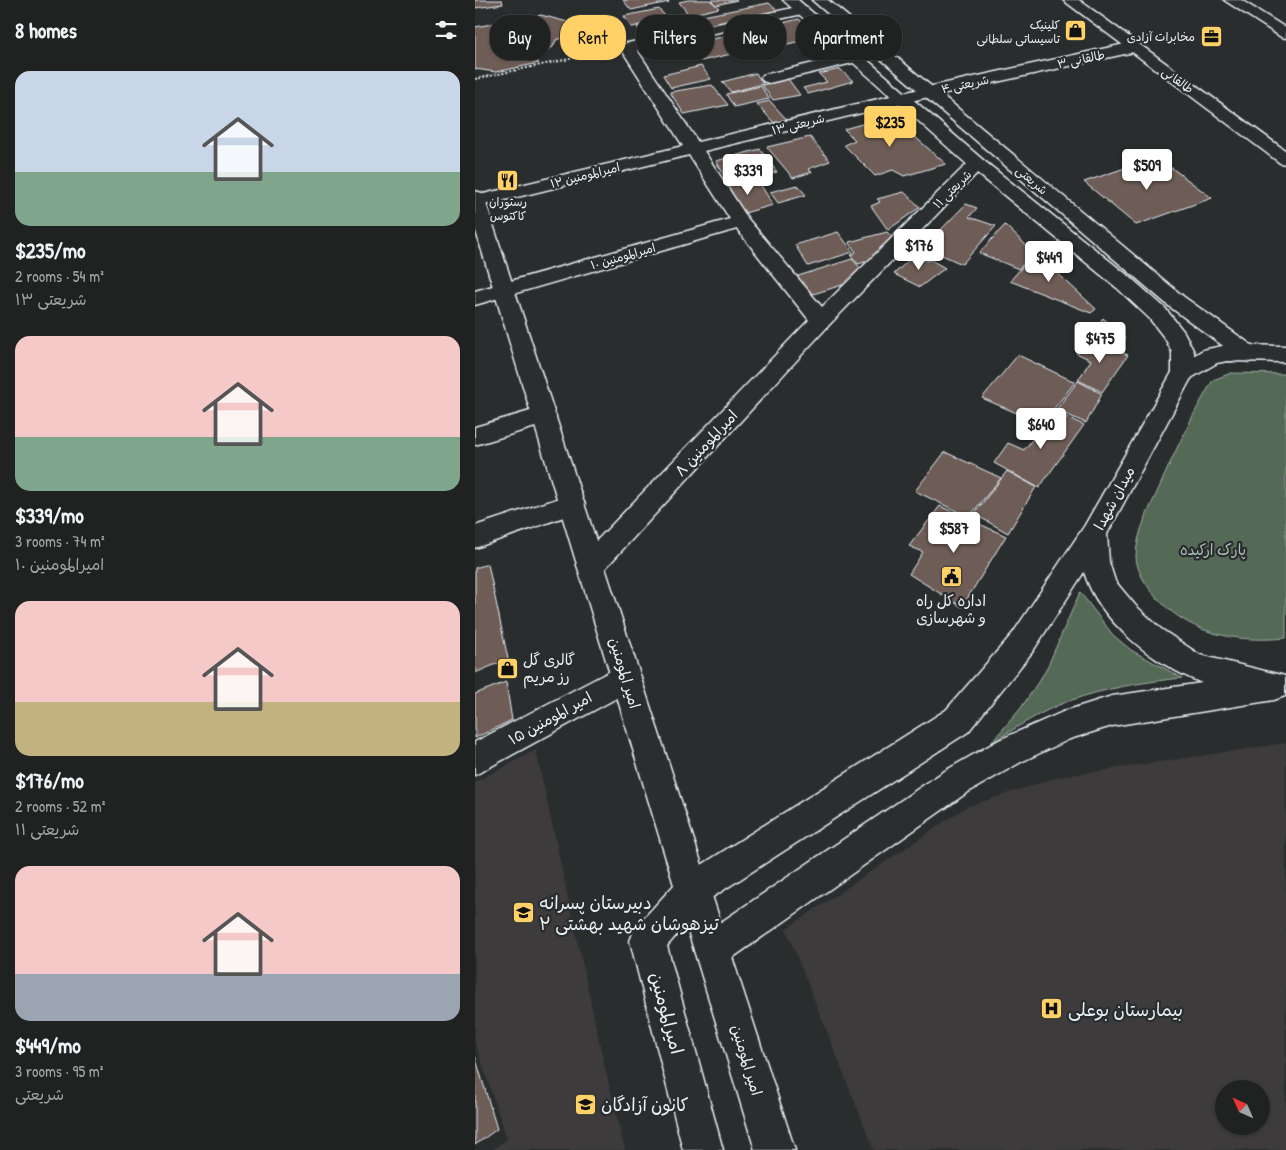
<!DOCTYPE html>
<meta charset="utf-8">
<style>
:root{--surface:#202222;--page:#2d2f2f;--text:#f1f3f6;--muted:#a2a4a5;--line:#3d3f40;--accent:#ffd166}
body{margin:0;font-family:"Patrick Hand","Playpen Sans Arabic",sans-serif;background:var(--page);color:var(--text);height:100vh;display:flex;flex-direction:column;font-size:19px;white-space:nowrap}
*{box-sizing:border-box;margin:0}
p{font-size:16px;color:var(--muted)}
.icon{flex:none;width:28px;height:28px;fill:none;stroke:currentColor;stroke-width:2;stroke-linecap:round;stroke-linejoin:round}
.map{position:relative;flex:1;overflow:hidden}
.sheet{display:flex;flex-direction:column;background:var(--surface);width:475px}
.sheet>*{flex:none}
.guide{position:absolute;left:15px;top:15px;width:475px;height:45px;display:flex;gap:10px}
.needle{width:32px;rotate:315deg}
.buttons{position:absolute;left:740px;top:1080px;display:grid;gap:10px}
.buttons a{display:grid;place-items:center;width:55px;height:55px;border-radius:50%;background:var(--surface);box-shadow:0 1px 4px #0004,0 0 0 1px var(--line);font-size:25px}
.price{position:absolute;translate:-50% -42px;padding:0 11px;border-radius:5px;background:#fff;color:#222;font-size:16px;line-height:32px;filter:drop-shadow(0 1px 2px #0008)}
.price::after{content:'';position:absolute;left:50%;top:30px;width:15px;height:11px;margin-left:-8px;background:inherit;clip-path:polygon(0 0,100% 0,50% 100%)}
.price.selected{background:var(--accent);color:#111}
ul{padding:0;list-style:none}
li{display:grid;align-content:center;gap:10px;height:265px;padding:0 15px}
li span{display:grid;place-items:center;height:155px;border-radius:15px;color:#555}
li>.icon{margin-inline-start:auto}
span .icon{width:90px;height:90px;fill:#fffc;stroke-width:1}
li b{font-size:21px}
h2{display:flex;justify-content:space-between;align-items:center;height:60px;padding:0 15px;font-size:21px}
.pill{padding:0 18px;border-radius:20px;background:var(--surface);box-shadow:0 1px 4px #0004,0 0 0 1px var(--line);font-size:18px;line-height:45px}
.pill.selected{background:var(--accent);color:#111}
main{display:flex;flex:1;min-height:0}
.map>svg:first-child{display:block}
.built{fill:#3e3b3a;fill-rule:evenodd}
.green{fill:#546a56;stroke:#9eaea7}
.building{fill:#6e5d57;stroke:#e8f1f8}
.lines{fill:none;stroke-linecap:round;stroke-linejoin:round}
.minor-casing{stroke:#e8f1f8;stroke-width:3}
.tertiary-casing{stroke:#e8f1f8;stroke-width:3}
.secondary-casing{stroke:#e8f1f8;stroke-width:3}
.path{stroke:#e8f1f8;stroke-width:2;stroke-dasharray:2 2;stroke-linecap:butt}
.minor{fill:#2a2d2e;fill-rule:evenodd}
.tertiary{fill:#2a2d2e;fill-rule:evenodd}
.secondary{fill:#2a2d2e;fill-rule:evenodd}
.labels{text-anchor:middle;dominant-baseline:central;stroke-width:4.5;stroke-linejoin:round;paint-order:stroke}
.far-poi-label{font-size:12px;fill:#e8f1f8;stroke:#2a2d2e;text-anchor:end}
.far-street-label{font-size:12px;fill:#e8f1f8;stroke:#2a2d2e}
.street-label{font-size:15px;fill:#e8f1f8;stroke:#2a2d2e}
.park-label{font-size:15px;fill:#adbbb7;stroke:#2a2d2e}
.poi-label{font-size:15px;fill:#e8f1f8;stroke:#2a2d2e}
.near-poi-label{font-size:18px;fill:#e8f1f8;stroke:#2a2d2e;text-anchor:start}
.near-street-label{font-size:18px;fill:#e8f1f8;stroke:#2a2d2e}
</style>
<main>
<section class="sheet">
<h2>8 homes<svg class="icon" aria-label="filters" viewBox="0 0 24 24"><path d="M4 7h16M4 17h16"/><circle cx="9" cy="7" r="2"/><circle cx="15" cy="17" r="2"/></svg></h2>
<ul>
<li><span style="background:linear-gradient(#c9d6e8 65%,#7fa58c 0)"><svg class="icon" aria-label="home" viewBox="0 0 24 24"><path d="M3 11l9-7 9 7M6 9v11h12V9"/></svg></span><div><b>$235/mo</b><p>2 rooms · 54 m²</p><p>شریعتی ۱۳</p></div></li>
<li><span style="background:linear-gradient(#f6c9c9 65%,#7fa58c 0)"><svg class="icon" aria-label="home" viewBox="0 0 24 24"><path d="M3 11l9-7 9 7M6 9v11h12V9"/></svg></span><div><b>$339/mo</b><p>3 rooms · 74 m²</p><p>امیرالمومنین ۱۰</p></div></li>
<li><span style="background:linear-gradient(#f6c9c9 65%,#c2b280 0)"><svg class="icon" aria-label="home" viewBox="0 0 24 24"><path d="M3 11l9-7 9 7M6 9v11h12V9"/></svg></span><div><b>$176/mo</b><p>2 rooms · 52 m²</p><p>شریعتی ۱۱</p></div></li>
<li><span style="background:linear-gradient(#f6c9c9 70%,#9aa5b1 0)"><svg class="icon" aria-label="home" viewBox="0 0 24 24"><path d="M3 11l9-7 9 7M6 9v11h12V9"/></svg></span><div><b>$449/mo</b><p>3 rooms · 95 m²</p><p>شریعتی</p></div></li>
</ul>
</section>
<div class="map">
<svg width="811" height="1150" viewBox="0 0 811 1150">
<rect width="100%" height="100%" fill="#2a2d2e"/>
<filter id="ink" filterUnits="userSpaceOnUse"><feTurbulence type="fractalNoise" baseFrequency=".02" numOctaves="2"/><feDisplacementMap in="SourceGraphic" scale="10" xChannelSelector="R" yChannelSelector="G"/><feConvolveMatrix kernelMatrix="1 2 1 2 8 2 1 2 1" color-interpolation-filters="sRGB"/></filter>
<g filter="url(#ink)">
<g class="built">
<path d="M811 743V1150H399L311 929 491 807 583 777ZM749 1089H786V1126H749Z"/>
<polygon points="61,750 130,1068 150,1150 17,1150 32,1139 0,1042 0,782"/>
</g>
<g class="green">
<path d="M756 373 811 374V638C760 643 711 634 678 593 670 584 661 569 661 556 662 531 674 510 684 488 700 451 717 415 738 380Z"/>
<path d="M605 592 638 635 656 650 707 678C669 682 630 688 594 701 566 711 541 728 516 743L546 708 571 670Z"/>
</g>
<g class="building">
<polygon points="0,0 27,0 28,4 0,8"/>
<polygon points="148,0 193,0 194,2 156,10"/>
<polygon points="213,0 235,0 244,8 214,15 204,2"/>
<polygon points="236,0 262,0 241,5"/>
<polygon points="294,3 305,13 228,30 224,27 220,27 213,19"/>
<polygon points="184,9 190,16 173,19 174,22 158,27 156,27 149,16"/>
<polygon points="66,15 100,24 107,33 81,40 78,47 57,57 64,63 21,72 0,69 0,27"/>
<polygon points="199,17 211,33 171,41 162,27"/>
<polygon points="324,19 343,37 304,46 287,28"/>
<polygon points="285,29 299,44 226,61 214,44"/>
<polygon points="226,66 236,79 196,88 188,75"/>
<polygon points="365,69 378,81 333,94 328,88 352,82 344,74"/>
<polygon points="281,73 288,84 256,92 247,82"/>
<polygon points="313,79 325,95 298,100 287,85"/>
<polygon points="237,85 253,105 209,114 195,92"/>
<polygon points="286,86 294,99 259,107 251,94"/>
<polygon points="295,101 312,120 299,123 282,104"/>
<polygon points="416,116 471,164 429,176 418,170 400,176 369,145 380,140 369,129"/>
<polygon points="335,137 355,161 333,169 337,172 318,178 292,147"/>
<polygon points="285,149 302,172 254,184 241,161"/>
<polygon points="682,157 737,198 661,225 609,182"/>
<polygon points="281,177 298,205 266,214 249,186"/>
<polygon points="322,185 331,195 303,203 295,192"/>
<polygon points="429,192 445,207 413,230 396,206 405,202 402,199"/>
<polygon points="491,204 502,208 494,217 521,226 487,264 449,247"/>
<polygon points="530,225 558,252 544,269 504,253"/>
<polygon points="363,232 378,252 333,266 320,245"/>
<polygon points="412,232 421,241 406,257 383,264 376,255 381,252 374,242"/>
<polygon points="560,252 621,309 616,313 535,281"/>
<polygon points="439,255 452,261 456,260 470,268 445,287 419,274"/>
<polygon points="377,259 390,273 383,280 332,296 320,277"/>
<polygon points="628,318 650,338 643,351 612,339"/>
<polygon points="612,339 653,355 627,392 603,380 616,360 601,353"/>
<polygon points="543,355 600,382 567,424 507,398"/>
<polygon points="603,381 627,394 611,423 581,410"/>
<polygon points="579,412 609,425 564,488 519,463 533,443 549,450"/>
<polygon points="470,452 526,478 494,517 440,491"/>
<polygon points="532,471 561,487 533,533 499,514"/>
<polygon points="465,506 531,536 487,607 434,574 448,552 434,546"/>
<polygon points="13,564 33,659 0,673 0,568"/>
<polygon points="31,682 37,720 0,738 0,694"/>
<polygon points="0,1056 22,1129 0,1145"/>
</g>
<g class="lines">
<defs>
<g id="minor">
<polygon points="327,6 332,7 334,10 332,13 162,50 223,142 453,87 659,42 664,44 667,47 664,50 659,52 453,97 229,151 273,219 347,307 496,160 502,159 508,160 511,164 354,325 126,573 116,577 106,573 102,565 106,557 334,320 262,229 0,305 0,291 255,219 214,155 1,207 0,196 208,146 145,47 148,44"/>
<polygon points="381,53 386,55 389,58 386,61 294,83 288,81 286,78 288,75"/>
<polygon points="69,407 77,410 81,416 77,422 0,445 0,427"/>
<polygon points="97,494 106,497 110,504 106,511 0,548 0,526"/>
<polygon points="151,663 162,667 166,677 162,687 0,775 0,742"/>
</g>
<g id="tertiary">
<polygon points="588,0 604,0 811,151 811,164 805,163"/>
<path d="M752 345 811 346V362L752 361 742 363 716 378 632 534 634 562 640 581 660 605 686 629 725 655 810 676V696L799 700 637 726 595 739 546 762 490 794 250 963 237 968 224 963 219 950 224 937 468 772 524 740 590 711 637 696 727 683C680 665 624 622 609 572L558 651 493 732 230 902 218 907 206 902 201 890 206 878 471 710 538 633 610 525 700 367 728 350Z"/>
</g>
<g id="secondary">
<polygon points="308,0 323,0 508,160 656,278 690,308 709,332 719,352 719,373 716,379 708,381 700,379 697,373 697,352 691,340 674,318 642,288 496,168"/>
<polygon points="337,0 353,0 709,297 782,349 785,354 782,359 774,362 766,359 695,307"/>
<polygon points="749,0 766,0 811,28 811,38 806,37"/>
<polygon points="0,191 7,193 9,197 320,1150 280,1150 211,924 192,946 248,1150 208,1150 155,941 160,928 199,885 0,228"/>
</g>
</defs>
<use href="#minor" class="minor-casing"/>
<use href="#tertiary" class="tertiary-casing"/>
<use href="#secondary" class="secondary-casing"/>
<polyline class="path" points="0,79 132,51"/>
<use href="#minor" class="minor"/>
<use href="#tertiary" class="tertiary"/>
<use href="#secondary" class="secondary"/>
</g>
</g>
<defs>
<symbol id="shop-square" viewBox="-11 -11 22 22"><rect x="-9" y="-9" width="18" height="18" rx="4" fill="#ffd166" stroke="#2a2d2e"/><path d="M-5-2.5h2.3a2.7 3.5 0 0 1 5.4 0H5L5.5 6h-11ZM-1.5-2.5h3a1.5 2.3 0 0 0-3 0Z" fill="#111"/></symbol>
<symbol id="office-square" viewBox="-11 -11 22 22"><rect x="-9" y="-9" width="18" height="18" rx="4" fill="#ffd166" stroke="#2a2d2e"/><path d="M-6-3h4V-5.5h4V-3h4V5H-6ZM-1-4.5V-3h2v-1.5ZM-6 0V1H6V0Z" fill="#111"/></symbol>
<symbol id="restaurant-square" viewBox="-11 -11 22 22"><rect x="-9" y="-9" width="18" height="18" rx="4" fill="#ffd166" stroke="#2a2d2e"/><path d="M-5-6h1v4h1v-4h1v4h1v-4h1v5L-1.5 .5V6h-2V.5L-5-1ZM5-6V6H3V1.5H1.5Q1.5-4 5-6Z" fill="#111"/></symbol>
<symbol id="civic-square" viewBox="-11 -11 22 22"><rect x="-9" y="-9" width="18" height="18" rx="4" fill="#ffd166" stroke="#2a2d2e"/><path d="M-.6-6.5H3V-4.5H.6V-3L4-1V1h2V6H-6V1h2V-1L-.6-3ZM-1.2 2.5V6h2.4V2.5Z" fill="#111"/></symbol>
<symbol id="school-square" viewBox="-11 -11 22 22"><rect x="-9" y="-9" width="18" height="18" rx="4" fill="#ffd166" stroke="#2a2d2e"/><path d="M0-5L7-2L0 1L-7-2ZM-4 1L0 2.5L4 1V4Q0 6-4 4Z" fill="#111"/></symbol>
<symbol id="hospital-square" viewBox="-11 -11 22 22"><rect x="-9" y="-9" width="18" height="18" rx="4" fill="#ffd166" stroke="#2a2d2e"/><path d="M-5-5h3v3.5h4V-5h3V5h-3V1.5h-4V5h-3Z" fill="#111"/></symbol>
</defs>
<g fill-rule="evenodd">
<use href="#shop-square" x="588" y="18" width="25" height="25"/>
<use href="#office-square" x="724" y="24" width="25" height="25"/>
<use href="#restaurant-square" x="20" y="168" width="25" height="25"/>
<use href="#civic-square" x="464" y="564" width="25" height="25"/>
<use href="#shop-square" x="20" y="656" width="25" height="25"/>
<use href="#school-square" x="36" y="900" width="25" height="25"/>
<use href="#hospital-square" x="564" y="996" width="25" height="25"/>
<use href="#school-square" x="98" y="1092" width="25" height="25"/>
</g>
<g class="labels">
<g class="far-poi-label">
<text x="585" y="24">کلینیک<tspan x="585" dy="14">تاسیساتی سلطانی</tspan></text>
<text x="720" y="36">مخابرات آزادی</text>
<text x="33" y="201" text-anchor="middle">رستوران<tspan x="33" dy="14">کاکتوس</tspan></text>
</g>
<g class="far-street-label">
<text transform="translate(606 59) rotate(-12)">طالقانی ۳</text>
<text transform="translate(703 80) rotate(36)">طالقانی</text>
<text transform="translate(490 84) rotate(-12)">شریعتی ۴</text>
<text transform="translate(323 124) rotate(-14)">شریعتی ۱۳</text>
<text transform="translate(110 175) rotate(-14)">امیرالمومنین ۱۲</text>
<text transform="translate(557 180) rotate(40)">شریعتی</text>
<text transform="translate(477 189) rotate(-45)">شریعتی ۱۱</text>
<text transform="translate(148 256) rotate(-16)">امیرالمومنین ۱۰</text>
</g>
<g class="street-label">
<text transform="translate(231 443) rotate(-47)">امیرالمومنین ۸</text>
<text transform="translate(639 498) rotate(-62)">میدان شهدا</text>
<text transform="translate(150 673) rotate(73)">امیر المومنین</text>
<text transform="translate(75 718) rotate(-29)">امیر المومنین ۱۵</text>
<text transform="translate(272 1060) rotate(73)">امیر المومنین</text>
</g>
<g class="park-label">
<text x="738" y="549">پارک ارکیده</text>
</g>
<g class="poi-label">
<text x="476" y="600">اداره کل راه<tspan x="476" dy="17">و شهرسازی</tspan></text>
<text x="48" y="659" text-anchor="start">گالری گل<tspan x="48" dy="17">رز مریم</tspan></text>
</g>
<g class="near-poi-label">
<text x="64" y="902">دبیرستان پسرانه<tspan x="64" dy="21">تیزهوشان شهید بهشتی ۲</tspan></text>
<text x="593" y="1009">بیمارستان بوعلی</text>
<text x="126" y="1104">کانون آزادگان</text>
</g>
<g class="near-street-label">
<text transform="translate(192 1013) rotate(75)">امیرالمومنین</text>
</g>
</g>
</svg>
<div class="buttons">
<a><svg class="needle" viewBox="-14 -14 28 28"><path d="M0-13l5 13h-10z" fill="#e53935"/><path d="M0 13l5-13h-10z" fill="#a2a4a5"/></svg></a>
</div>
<b class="price selected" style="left:415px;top:148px">$235</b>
<b class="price" style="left:672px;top:191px">$509</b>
<b class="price" style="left:273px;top:196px">$339</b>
<b class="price" style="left:444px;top:271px">$176</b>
<b class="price" style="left:574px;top:283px">$449</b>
<b class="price" style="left:625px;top:364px">$475</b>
<b class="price" style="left:566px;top:450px">$640</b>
<b class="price" style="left:479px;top:554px">$587</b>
<div class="guide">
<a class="pill">Buy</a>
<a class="pill selected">Rent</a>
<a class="pill">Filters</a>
<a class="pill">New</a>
<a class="pill">Apartment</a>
</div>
</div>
</main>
